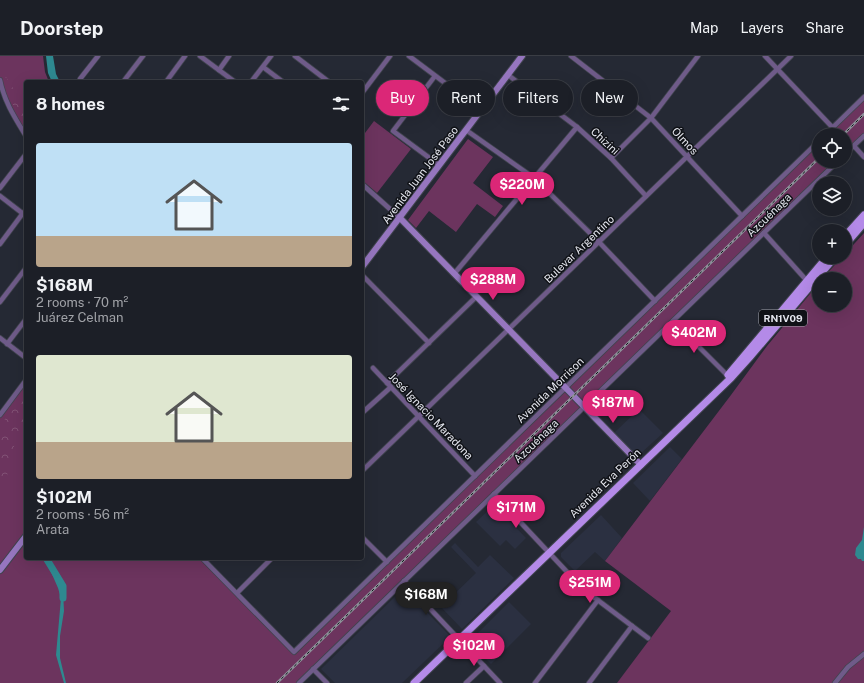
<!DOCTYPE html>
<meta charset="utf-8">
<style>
:root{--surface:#1c1f27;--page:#25272f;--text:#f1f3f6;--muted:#a0a2a7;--line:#3a3d44;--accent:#db2777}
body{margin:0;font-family:"Public Sans",sans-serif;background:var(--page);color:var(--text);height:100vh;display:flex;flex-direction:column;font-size:15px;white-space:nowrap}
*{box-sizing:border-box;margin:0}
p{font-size:13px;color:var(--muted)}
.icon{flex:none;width:22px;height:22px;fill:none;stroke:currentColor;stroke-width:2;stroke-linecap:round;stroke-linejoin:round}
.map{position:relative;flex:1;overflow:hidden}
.side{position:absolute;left:24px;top:24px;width:340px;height:480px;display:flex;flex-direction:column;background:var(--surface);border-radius:4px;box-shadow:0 4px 16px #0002,0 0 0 1px var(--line)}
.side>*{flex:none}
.banner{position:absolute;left:376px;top:24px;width:380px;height:36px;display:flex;gap:8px}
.fabs{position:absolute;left:812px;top:72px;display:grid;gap:8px}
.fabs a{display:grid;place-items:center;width:40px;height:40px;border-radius:50%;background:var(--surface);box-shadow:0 4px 16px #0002,0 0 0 1px var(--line);font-size:20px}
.price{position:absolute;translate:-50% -34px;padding:0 9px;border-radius:14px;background:var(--accent);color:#fff;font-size:13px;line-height:26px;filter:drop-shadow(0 1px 2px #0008)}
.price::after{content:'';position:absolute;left:50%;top:24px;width:12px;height:9px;margin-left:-6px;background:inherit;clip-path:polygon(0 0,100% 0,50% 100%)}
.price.selected{background:#222;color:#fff}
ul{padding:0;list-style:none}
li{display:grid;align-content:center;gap:8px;height:212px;padding:0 12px}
li span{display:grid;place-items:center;height:124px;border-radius:4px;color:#555}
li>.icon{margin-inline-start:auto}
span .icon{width:72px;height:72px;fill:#fffc;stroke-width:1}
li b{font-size:17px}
h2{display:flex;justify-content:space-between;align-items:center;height:48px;padding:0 12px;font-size:17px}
.tag{padding:0 14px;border-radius:18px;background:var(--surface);box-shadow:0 4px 16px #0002,0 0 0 1px var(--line);font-size:14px;line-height:36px}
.tag.selected{background:var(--accent);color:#fff}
header{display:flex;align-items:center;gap:24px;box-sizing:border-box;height:56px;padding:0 20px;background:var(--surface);border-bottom:1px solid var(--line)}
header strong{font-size:19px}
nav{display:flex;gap:22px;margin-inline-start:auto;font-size:14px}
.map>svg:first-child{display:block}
.built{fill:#2b3041}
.green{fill:#6c345e}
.forest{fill:url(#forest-crowns)}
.water{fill:#2e8990}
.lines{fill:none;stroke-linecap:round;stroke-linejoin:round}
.river{stroke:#2e8990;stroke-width:7}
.street-casing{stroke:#40444e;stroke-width:6}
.secondary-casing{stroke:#40444e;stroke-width:8}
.primary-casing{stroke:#40444e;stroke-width:9}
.street{stroke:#6f5b89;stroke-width:4.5}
.secondary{stroke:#9676bf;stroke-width:6}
.primary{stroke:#b48ae8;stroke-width:7}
.rail-casing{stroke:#8e919a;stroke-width:2.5}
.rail{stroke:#101217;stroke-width:1;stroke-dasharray:3;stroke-linecap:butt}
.labels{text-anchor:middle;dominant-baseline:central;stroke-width:3;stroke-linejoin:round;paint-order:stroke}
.shield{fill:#101217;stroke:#a5a7ae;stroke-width:1}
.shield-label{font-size:10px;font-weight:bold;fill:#e5e7ef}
.street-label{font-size:11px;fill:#e5e7ef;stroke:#101217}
</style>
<header>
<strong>Doorstep</strong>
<nav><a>Map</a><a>Layers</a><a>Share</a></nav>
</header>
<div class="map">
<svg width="864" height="627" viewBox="0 0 864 627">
<defs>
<pattern id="forest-crowns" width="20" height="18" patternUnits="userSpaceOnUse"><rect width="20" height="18" fill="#6c345e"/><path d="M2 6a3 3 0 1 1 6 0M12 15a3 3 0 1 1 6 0" fill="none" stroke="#815175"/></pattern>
</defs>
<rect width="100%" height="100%" fill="#252934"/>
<g class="built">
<polygon points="639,353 663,377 640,398 635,398 614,377"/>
<polygon points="670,391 682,403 650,445 633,427"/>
<polygon points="494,449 526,482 515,493 506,484 500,490 476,466"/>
<polygon points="601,459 622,482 605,505 595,496 575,515 561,501 561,497"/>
<polygon points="455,487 478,511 490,499 514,522 462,573 441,551 476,517 451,491"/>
<polygon points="402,534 406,535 449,579 449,582 402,627 335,627 321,613"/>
<polygon points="509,546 531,568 491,608 469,586"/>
</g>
<g class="green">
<polygon points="0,0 43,0 45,16 49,26 26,26 26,80 11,56 0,24"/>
<polygon points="864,41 864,80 845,98 845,79 825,79"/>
<polygon points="374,65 411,93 377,137 362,124 362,81"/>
<polygon points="468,83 493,101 473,127 503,150 495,161 477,148 456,176 429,155 416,172 408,164"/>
<polygon points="819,85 819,105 838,105 299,627 0,627 0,514 2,511 0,509 0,359 26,324 26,502 202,502 294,596"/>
<polygon points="864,177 864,627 617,627 671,555 605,505 731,339 767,290 819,227 819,249 845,249 845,223 822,223 842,201 845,201 845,198"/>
</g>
<g class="forest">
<polygon points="6,21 19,42 26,56 26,69 14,52 5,22"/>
<polygon points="26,334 26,372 15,386 6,424 0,419 0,370"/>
</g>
<g class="water">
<polygon points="46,0 53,0 56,18 60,26 52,26 48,17"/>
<polygon points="864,471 864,505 862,505 861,503 858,503 855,499 856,492 862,484"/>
<polygon points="45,502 47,502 63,535 64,555 60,580 60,602 66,627 64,627 56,599 61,542 58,532"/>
</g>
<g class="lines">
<polyline class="river" points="46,502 63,530 63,542"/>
<defs>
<g id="street">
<polyline points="200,0 235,26"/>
<polyline points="295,0 329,26"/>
<polyline points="409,0 481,54"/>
<polyline points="571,0 651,62 742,160"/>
<polyline points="765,0 833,72"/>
<polyline points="263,11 283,26"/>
<polyline points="219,14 229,0"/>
<polyline points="508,19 577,71 611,102 646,140"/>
<polyline points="435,20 393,75 439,109"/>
<path d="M0 24C4 45 15 62 26 80"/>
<polyline points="82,26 80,23 98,0"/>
<polyline points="123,26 143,0"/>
<polyline points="166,26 185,0"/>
<polyline points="251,26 271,0"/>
<polyline points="362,37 390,0"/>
<polyline points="466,74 534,122 599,186 655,245"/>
<polyline points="825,79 864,41"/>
<polyline points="854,90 864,101"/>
<polyline points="845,98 864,80"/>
<polyline points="611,102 651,62 698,0"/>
<polyline points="362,128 400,162"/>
<polyline points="0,132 26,98"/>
<polyline points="0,140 26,160"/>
<polyline points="764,177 808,226"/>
<polyline points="0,188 23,157"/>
<polyline points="454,218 577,71"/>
<polyline points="362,219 429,287"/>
<polyline points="0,246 26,212"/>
<polyline points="673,265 728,320"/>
<polyline points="0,282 26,302"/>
<polyline points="7,288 26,263"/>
<polyline points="373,312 475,420"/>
<polyline points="387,327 476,241"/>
<polyline points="362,357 391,331"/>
<polyline points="0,359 26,324"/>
<polyline points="362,415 791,0"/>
<polyline points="494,438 583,533 648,582"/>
<polyline points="362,481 387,506"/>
<polyline points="202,502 294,596 819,85"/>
<polyline points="404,525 500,627"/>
<polyline points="237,537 272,502"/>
<polyline points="313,613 327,627"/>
<polyline points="299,627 838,105"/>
<polyline points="466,627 484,610"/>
<polyline points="535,627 598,544"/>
<polyline points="589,627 632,570"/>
<polyline points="835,627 848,611 864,598"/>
</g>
<g id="secondary">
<polyline points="400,162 641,409"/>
<polyline points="362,211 522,0"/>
<polyline points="0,514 26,480"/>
</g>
<g id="primary">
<polyline points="845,180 864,159"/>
<polyline points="845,189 864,167"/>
<polyline points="728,319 827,201"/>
<polyline points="414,627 731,322 749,302 835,201"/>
</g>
</defs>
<use href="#street" class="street-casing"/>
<use href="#secondary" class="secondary-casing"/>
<use href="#primary" class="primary-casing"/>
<use href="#street" class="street"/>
<use href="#secondary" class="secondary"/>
<use href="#primary" class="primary"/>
<defs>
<g id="rail">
<polyline points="843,79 864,58"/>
<polyline points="277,627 819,102"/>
</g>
</defs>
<use href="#rail" class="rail-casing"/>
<use href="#rail" class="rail"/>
</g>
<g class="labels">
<rect class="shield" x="759" y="254" width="48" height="16" rx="3"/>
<g class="shield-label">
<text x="783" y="262">RN1V09</text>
</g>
<g class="street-label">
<text transform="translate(605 85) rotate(43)">Chizini</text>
<text transform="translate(685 85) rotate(47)">Ólmos</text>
<text transform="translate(420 119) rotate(-53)">Avenida Juan José Paso</text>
<text transform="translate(769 159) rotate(-44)">Azcuénaga</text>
<text transform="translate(579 193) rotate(-44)">Bulevar Argentino</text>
<text transform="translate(550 334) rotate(-44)">Avenida Morrison</text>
<text transform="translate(431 360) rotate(46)">José Ignacio Maradona</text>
<text transform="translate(536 385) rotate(-44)">Azcuénaga</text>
<text transform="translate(605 427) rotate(-44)">Avenida Eva Perón</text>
</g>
</g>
</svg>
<div class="fabs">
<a><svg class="icon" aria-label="locate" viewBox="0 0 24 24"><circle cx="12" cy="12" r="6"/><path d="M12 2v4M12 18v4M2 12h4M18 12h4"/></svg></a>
<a><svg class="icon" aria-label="layers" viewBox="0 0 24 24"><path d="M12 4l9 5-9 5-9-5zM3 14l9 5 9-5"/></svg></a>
<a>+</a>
<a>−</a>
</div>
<b class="price" style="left:522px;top:150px">$220M</b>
<b class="price" style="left:493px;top:245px">$288M</b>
<b class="price" style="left:694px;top:298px">$402M</b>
<b class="price" style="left:613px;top:368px">$187M</b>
<b class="price" style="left:516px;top:473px">$171M</b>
<b class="price" style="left:590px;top:548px">$251M</b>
<b class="price selected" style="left:426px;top:560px">$168M</b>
<b class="price" style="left:474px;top:611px">$102M</b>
<div class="banner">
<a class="tag selected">Buy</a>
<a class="tag">Rent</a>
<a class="tag">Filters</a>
<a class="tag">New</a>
</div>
<section class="side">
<h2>8 homes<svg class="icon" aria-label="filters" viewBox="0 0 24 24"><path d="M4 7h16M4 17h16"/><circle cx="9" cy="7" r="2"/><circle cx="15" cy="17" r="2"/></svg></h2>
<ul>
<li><span style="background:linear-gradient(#bfe0f5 75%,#b9a48a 0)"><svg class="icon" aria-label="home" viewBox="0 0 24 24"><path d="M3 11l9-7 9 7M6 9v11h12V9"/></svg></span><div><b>$168M</b><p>2 rooms · 70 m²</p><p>Juárez Celman</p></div></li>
<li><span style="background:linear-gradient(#dfe7d0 70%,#b9a48a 0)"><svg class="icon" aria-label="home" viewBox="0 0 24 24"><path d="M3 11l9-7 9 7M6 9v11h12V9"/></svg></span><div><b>$102M</b><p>2 rooms · 56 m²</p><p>Arata</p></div></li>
</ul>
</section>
</div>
